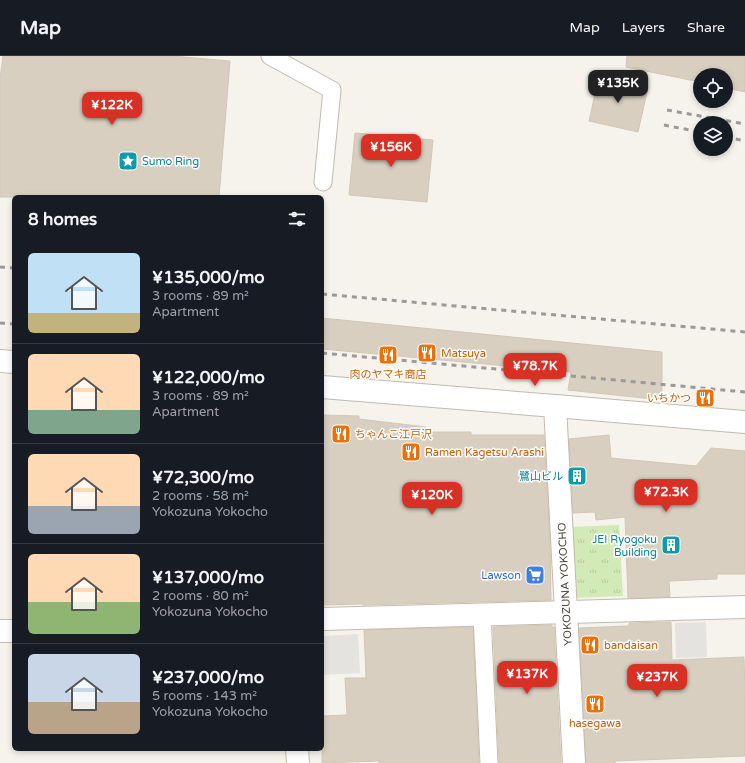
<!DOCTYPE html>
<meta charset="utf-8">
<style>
:root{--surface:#171b24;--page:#242831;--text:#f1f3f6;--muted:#9ea1a6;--line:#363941;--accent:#d93025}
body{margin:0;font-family:"Varela Round","Noto Sans JP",sans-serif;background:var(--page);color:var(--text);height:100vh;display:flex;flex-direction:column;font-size:15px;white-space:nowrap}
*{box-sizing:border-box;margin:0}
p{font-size:13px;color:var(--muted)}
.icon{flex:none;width:22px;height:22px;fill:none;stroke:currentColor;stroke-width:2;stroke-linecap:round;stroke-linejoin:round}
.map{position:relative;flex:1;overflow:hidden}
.details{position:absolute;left:12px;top:139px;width:312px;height:556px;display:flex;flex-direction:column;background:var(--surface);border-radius:6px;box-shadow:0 2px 6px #0003}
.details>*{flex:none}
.controls{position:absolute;left:693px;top:12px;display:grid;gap:8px}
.controls a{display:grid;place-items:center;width:40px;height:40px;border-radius:50%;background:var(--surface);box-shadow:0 2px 6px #0003;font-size:20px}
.price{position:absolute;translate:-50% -34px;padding:0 9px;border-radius:8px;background:var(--accent);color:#fff;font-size:13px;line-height:26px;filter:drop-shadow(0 1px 2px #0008)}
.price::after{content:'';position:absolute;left:50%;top:24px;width:12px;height:9px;margin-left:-6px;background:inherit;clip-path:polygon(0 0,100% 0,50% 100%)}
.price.on{background:#222;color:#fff}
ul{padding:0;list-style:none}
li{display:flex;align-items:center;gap:12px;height:100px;padding:0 16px}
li+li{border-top:1px solid var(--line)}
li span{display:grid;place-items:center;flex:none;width:112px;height:80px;border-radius:6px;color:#555}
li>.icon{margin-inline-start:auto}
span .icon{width:48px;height:48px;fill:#fffc;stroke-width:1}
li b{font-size:17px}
h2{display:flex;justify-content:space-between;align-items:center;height:48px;padding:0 16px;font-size:17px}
header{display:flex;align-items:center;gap:24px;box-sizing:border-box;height:56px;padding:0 20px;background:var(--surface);border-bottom:1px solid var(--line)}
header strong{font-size:19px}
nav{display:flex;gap:22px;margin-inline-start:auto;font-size:14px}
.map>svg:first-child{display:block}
.park{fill:url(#park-tufts)}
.parking{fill:#e5e3e0}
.building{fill:#d8cfc1;stroke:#d3c7b4}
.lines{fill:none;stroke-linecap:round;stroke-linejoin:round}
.service-casing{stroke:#c2bbae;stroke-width:19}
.minor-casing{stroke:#c2bbae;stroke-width:24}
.tertiary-casing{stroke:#c2bbae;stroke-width:24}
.service{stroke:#fff;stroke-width:17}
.minor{stroke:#fff;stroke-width:22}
.tertiary{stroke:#fff;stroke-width:22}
.rail{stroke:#9a9a9a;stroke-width:3;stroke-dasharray:5 5;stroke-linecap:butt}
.labels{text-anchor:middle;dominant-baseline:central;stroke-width:3;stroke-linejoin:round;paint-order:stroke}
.culture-label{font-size:11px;fill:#0d838f;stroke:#fff;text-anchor:end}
.food-label{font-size:11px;fill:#c56008;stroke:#fff;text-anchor:start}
.shop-label{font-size:11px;fill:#366cbe;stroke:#fff;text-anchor:end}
.street-label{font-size:11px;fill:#4b4439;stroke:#fff}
</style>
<header>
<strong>Map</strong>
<nav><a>Map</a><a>Layers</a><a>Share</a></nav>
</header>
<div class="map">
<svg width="745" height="707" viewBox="0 0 745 707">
<defs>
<pattern id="park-tufts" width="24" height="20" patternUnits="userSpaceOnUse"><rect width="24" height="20" fill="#d2eab5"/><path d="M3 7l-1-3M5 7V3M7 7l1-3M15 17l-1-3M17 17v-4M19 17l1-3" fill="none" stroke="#b6ca9c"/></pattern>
</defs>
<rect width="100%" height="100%" fill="#f6f3ec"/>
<polygon class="park" points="619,469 623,540 571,542 567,471"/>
<g class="parking">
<polygon points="706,566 707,601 676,602 675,567"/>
<polygon points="358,578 360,617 322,619 322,580"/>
</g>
<g class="building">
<polygon points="3,0 172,0 230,5 219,141 0,141 0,23"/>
<polygon points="627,0 745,0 745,36 726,32 726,19 700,19 700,26 626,11"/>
<polygon points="599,20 648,32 638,76 589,65"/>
<polygon points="355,77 433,84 427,146 349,139"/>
<polygon points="322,262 662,296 662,344 568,334 571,316 322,293"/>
<polygon points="322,359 359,360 359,363 426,371 427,376 471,376 471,379 544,379 550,485 551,544 363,549 362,548 322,549"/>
<polygon points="609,379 611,402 696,410 711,392 745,395 745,518 717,518 717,523 669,525 670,541 628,542 625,461 596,464 595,456 573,457 569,383"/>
<polygon points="671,566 672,604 744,601 745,635 745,700 615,705 615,707 586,707 579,572 629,570 629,567"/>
<polygon points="552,569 552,571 554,571 561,707 499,707 493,571"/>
<polygon points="473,571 479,707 379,707 379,705 322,707 322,660 347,659 345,622 366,622 364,574"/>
</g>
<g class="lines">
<defs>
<g id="service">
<polyline points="270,0 332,34 323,126"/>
<polyline points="482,559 489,707"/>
</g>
<g id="minor">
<polyline points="555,350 574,707"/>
<polyline points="322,563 745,551"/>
<polyline points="0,575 14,575"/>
<polyline points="297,693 298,707"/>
</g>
<g id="tertiary">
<polyline points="0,305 14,306"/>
<polyline points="322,331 555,350 745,366"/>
</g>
</defs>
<use href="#service" class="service-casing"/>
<use href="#minor" class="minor-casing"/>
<use href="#tertiary" class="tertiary-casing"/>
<use href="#service" class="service"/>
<use href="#minor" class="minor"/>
<use href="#tertiary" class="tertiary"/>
<g class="rail">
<polyline points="667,54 745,68"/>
<polyline points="664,69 700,76"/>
<polyline points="726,81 745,85"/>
<polyline points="0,211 14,212"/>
<polyline points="322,238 745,276"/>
<polyline points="0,267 14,268"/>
<polyline points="322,297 745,336"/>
</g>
</g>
<defs>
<symbol id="sight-square" viewBox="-11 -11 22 22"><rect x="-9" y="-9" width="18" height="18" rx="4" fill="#0f9aa8" stroke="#fff"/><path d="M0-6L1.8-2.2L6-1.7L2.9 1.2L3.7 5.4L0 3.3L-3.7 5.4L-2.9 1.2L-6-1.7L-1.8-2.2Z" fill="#fff"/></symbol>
<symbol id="restaurant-square" viewBox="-11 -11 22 22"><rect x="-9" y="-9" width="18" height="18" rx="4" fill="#e8710a" stroke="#fff"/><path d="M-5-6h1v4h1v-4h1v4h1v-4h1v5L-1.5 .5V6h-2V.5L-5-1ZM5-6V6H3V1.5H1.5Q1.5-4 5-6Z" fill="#fff"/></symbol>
<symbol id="building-square" viewBox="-11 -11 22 22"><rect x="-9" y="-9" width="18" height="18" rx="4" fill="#0f9aa8" stroke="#fff"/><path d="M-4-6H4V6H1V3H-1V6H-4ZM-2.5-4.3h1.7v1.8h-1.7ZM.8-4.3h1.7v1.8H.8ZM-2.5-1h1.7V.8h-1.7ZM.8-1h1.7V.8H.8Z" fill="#fff"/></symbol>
<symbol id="supermarket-square" viewBox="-11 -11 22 22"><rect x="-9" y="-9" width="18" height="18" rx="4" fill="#3f7fe0" stroke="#fff"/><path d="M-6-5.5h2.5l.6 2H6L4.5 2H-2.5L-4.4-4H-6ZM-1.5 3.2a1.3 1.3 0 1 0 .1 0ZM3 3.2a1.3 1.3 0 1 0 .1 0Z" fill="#fff"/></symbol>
</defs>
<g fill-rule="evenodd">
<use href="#sight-square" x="117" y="94" width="22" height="22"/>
<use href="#restaurant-square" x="416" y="286" width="22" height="22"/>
<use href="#restaurant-square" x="377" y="288" width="22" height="22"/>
<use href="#restaurant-square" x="694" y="331" width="22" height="22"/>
<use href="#restaurant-square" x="330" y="367" width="22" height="22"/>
<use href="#restaurant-square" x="400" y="385" width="22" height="22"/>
<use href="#building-square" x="566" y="409" width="22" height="22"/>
<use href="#building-square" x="660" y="478" width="22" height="22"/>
<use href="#supermarket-square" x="524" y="508" width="22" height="22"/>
<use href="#restaurant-square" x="579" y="578" width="22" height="22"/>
<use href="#restaurant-square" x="584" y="637" width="22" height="22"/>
</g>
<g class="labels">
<g class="culture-label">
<text x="142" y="105" text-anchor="start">Sumo Ring</text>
<text x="563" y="420">鷺山ビル</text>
<text x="657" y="483">JEI Ryogoku<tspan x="657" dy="13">Building</tspan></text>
</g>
<g class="food-label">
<text x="441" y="297">Matsuya</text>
<text x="388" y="318" text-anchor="middle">肉のヤマキ商店</text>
<text x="691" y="342" text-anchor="end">いちかつ</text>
<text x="355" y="378">ちゃんこ江戸沢</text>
<text x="425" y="396">Ramen Kagetsu Arashi</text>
<text x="604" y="589">bandaisan</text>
<text x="595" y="667" text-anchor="middle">hasegawa</text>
</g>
<g class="shop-label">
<text x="521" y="519">Lawson</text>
</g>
<g class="street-label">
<text transform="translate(565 528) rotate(-93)">YOKOZUNA YOKOCHO</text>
</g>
</g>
</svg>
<div class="controls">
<a><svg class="icon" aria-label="locate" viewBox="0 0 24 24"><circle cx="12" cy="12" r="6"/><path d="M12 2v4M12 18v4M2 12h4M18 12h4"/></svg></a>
<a><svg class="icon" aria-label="layers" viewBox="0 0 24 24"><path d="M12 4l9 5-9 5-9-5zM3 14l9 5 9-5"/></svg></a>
</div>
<b class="price on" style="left:618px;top:48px">¥135K</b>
<b class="price" style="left:112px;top:70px">¥122K</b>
<b class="price" style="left:391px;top:112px">¥156K</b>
<b class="price" style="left:535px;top:331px">¥78.7K</b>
<b class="price" style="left:666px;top:457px">¥72.3K</b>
<b class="price" style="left:432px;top:460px">¥120K</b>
<b class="price" style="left:527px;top:639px">¥137K</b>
<b class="price" style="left:657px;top:642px">¥237K</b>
<section class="details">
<h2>8 homes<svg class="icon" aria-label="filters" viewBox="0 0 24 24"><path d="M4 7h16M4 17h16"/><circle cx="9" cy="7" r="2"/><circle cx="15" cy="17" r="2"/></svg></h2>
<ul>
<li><span style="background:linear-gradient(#bfe0f5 75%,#c2b280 0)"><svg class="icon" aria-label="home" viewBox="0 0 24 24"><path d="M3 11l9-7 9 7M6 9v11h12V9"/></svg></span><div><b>¥135,000/mo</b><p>3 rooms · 89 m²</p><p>Apartment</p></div></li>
<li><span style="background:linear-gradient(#ffd9b3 70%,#7fa58c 0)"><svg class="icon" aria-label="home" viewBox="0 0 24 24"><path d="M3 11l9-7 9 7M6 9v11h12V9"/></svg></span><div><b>¥122,000/mo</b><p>3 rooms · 89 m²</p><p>Apartment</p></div></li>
<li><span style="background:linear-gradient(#ffd9b3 65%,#9aa5b1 0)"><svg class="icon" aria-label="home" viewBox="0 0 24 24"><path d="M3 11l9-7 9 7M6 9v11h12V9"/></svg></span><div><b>¥72,300/mo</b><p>2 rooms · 58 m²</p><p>Yokozuna Yokocho</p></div></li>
<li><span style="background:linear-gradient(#ffd9b3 60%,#8fb573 0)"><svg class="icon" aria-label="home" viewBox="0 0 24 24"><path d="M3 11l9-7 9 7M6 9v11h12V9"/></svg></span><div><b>¥137,000/mo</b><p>2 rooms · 80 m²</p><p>Yokozuna Yokocho</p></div></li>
<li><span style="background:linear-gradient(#c9d6e8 60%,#b9a48a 0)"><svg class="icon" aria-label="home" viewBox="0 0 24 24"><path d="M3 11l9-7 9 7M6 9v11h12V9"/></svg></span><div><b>¥237,000/mo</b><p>5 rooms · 143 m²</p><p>Yokozuna Yokocho</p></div></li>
</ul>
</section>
</div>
